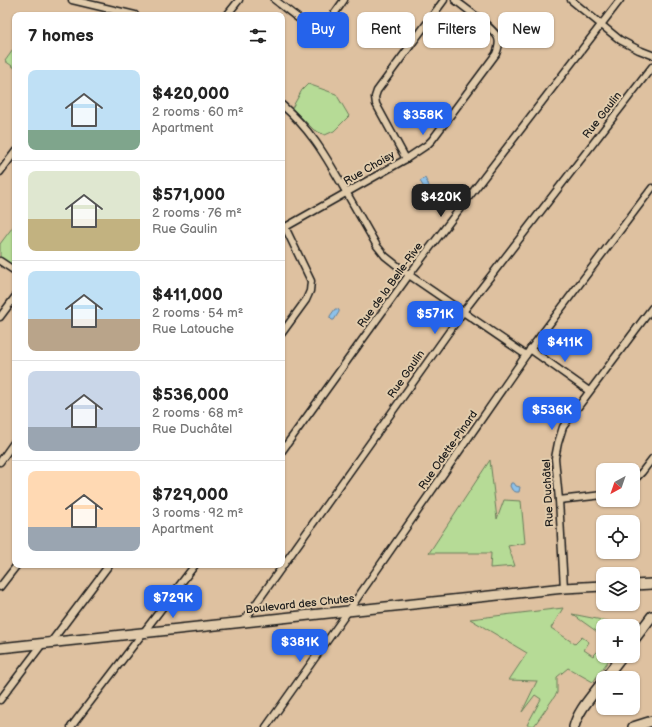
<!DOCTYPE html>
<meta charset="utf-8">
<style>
:root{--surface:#fff;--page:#f6f6f6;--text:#222;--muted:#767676;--line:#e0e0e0;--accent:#2563eb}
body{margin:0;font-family:"Balsamiq Sans",sans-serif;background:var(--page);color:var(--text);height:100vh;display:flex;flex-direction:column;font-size:15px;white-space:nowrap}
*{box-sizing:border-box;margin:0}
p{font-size:13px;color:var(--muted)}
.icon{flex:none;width:22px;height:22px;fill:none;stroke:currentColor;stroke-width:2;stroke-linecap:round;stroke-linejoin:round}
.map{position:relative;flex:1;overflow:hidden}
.details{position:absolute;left:12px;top:12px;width:273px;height:556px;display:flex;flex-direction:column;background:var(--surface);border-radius:8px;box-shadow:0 1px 3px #0004}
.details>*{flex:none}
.hud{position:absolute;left:297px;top:12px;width:295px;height:36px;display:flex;gap:8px}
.needle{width:26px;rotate:220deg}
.tools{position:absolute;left:596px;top:463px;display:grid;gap:8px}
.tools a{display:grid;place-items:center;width:44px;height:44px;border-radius:8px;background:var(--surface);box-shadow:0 1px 3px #0004;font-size:20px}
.price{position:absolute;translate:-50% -34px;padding:0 9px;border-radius:8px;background:var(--accent);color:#fff;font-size:13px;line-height:26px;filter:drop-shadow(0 1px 2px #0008)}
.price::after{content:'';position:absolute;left:50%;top:24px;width:12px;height:9px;margin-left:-6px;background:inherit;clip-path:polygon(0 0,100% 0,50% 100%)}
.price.active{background:#222;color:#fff}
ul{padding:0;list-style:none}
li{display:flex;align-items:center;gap:12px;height:100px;padding:0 16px}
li+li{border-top:1px solid var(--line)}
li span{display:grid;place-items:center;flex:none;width:112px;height:80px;border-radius:8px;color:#555}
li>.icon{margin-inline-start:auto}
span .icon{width:48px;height:48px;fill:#fffc;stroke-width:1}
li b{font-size:17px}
h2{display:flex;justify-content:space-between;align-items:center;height:48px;padding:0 16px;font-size:17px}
.tag{padding:0 14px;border-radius:8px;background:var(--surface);box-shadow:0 1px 3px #0004;font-size:14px;line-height:36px}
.tag.active{background:var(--accent);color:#fff}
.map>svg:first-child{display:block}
.green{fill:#b6db96;stroke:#697c59}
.water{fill:#8dc1ea;stroke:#607f98}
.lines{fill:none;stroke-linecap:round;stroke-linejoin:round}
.street-casing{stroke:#1c1c1c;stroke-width:9}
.secondary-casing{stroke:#1c1c1c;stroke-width:12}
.street{stroke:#e1cbab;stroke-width:6}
.secondary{stroke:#e1cbab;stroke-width:9}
.labels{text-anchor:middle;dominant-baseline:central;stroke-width:4;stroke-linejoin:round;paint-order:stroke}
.street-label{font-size:11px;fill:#1c1c1c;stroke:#e1cbab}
</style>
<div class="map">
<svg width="652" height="727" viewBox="0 0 652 727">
<rect width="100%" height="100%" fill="#dec1a0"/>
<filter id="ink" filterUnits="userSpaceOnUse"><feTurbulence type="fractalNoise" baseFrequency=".025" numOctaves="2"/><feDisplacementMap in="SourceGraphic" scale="8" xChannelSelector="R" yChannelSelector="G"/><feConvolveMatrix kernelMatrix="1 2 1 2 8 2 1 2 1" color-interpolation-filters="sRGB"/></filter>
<g filter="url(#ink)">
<g class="green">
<polygon points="15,47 15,68 5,61"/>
<polygon points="308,84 336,94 349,116 334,131 325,135 314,130 292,108 302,90"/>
<polygon points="15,224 15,271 0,261 0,244"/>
<polygon points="490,460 497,519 504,500 521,501 525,543 508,546 515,566 490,568 491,553 429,553"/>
<polygon points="563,608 551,628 575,644 582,637 589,642 584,650 593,656 598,651 603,653 603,656 611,657 593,682 568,668 557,677 557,693 534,726 527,725 541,699 535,695 522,712 537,681 509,680 527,653 470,619"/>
<polygon points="572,614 632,626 603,626 603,636"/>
</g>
<g class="water">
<polygon points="425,178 430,188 426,191 420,181"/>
<polygon points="335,309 337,309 339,310 339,312 334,320 332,320 330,318 330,316"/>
<polygon points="511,483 514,483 516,486 520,487 519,492 516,492 512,490 510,486"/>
</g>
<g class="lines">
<defs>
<g id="street">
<polyline points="72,0 135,15"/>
<path d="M275 0C283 6 310 30 319 28 327 26 339 7 344 0"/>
<polyline points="571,0 620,40 639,50 652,55"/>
<polyline points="227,15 239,0"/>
<path d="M282 105C309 128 324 153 341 183 353 204 365 225 377 246L385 256 409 275 526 355"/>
<polyline points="406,159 376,104 375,97 377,91 444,0"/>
<polyline points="0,172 15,152"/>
<path d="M282 229 406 159 427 145 432 140 496 54C498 49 500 44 498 38 494 28 465 8 455 0"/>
<polyline points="0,261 15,271"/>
<polyline points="0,317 15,297"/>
<polyline points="282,333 306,300 310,291 311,281 285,227"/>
<polyline points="530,349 589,391"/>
<polyline points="282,451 409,275 620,0"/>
<polyline points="0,462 15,441"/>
<polyline points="633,481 642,472 652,459"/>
<polyline points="559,500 603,495"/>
<polyline points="0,587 17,565"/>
<polyline points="564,588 559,500 555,458 558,443 563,427 652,308"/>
<polyline points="243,622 463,312 652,67"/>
<polyline points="51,642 109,565"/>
<polyline points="0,700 43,643"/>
<polyline points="71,727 195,565"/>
<polyline points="266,727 349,610 526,355 652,188"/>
</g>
<g id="secondary">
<polyline points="633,585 652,584"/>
<polyline points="633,641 652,616"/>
<polyline points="0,648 564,588 603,586"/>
<polyline points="605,678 622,656"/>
<path d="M574 727C578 710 593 695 603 681"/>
<polyline points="633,727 652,721"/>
</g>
</defs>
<use href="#street" class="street-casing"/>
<use href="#secondary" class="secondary-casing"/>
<use href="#street" class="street"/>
<use href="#secondary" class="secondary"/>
</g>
</g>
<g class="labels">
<g class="street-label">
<text transform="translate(602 115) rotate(-52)">Rue Gaulin</text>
<text transform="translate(369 168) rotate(-30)">Rue Choisy</text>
<text transform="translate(390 285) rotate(-54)">Rue de la Belle-Rive</text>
<text transform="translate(406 374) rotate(-55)">Rue Gaulin</text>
<text transform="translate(448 450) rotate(-55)">Rue Odette-Pinard</text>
<text transform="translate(548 493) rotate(-93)">Rue Duchâtel</text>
<text transform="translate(300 604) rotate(-6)">Boulevard des Chutes</text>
</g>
</g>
</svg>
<div class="tools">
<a><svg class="needle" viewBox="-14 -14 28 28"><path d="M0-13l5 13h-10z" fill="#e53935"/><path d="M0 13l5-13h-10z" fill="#767676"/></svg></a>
<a><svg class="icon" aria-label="locate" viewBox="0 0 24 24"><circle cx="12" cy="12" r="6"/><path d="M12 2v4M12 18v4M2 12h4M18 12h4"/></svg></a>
<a><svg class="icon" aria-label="layers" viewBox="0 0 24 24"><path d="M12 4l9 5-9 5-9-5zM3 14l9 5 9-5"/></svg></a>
<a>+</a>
<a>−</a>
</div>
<b class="price" style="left:423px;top:136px">$358K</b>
<b class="price active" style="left:441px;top:218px">$420K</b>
<b class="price" style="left:435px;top:335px">$571K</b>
<b class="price" style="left:565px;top:363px">$411K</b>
<b class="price" style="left:552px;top:431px">$536K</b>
<b class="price" style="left:173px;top:619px">$729K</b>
<b class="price" style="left:300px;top:663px">$381K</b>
<div class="hud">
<a class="tag active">Buy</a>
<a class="tag">Rent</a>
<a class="tag">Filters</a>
<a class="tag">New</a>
</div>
<section class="details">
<h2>7 homes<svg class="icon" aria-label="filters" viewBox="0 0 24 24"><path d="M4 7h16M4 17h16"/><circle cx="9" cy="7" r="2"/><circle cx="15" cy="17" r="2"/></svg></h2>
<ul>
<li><span style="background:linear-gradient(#bfe0f5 75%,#7fa58c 0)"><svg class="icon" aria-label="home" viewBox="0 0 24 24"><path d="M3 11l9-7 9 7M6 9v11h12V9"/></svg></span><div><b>$420,000</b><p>2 rooms · 60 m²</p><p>Apartment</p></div></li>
<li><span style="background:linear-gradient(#dfe7d0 60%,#c2b280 0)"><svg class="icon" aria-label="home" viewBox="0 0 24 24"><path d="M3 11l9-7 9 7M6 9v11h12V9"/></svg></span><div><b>$571,000</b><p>2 rooms · 76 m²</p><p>Rue Gaulin</p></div></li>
<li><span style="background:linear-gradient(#bfe0f5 60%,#b9a48a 0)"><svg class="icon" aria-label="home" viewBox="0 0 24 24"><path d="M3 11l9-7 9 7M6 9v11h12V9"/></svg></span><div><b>$411,000</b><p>2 rooms · 54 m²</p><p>Rue Latouche</p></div></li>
<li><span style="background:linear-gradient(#c9d6e8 70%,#9aa5b1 0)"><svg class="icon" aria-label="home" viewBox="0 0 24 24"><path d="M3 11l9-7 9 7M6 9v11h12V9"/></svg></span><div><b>$536,000</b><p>2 rooms · 68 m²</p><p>Rue Duchâtel</p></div></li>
<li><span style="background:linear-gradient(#ffd9b3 70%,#9aa5b1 0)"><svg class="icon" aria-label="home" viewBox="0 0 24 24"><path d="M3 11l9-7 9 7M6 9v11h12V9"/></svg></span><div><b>$729,000</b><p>3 rooms · 92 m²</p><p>Apartment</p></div></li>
</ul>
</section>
</div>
